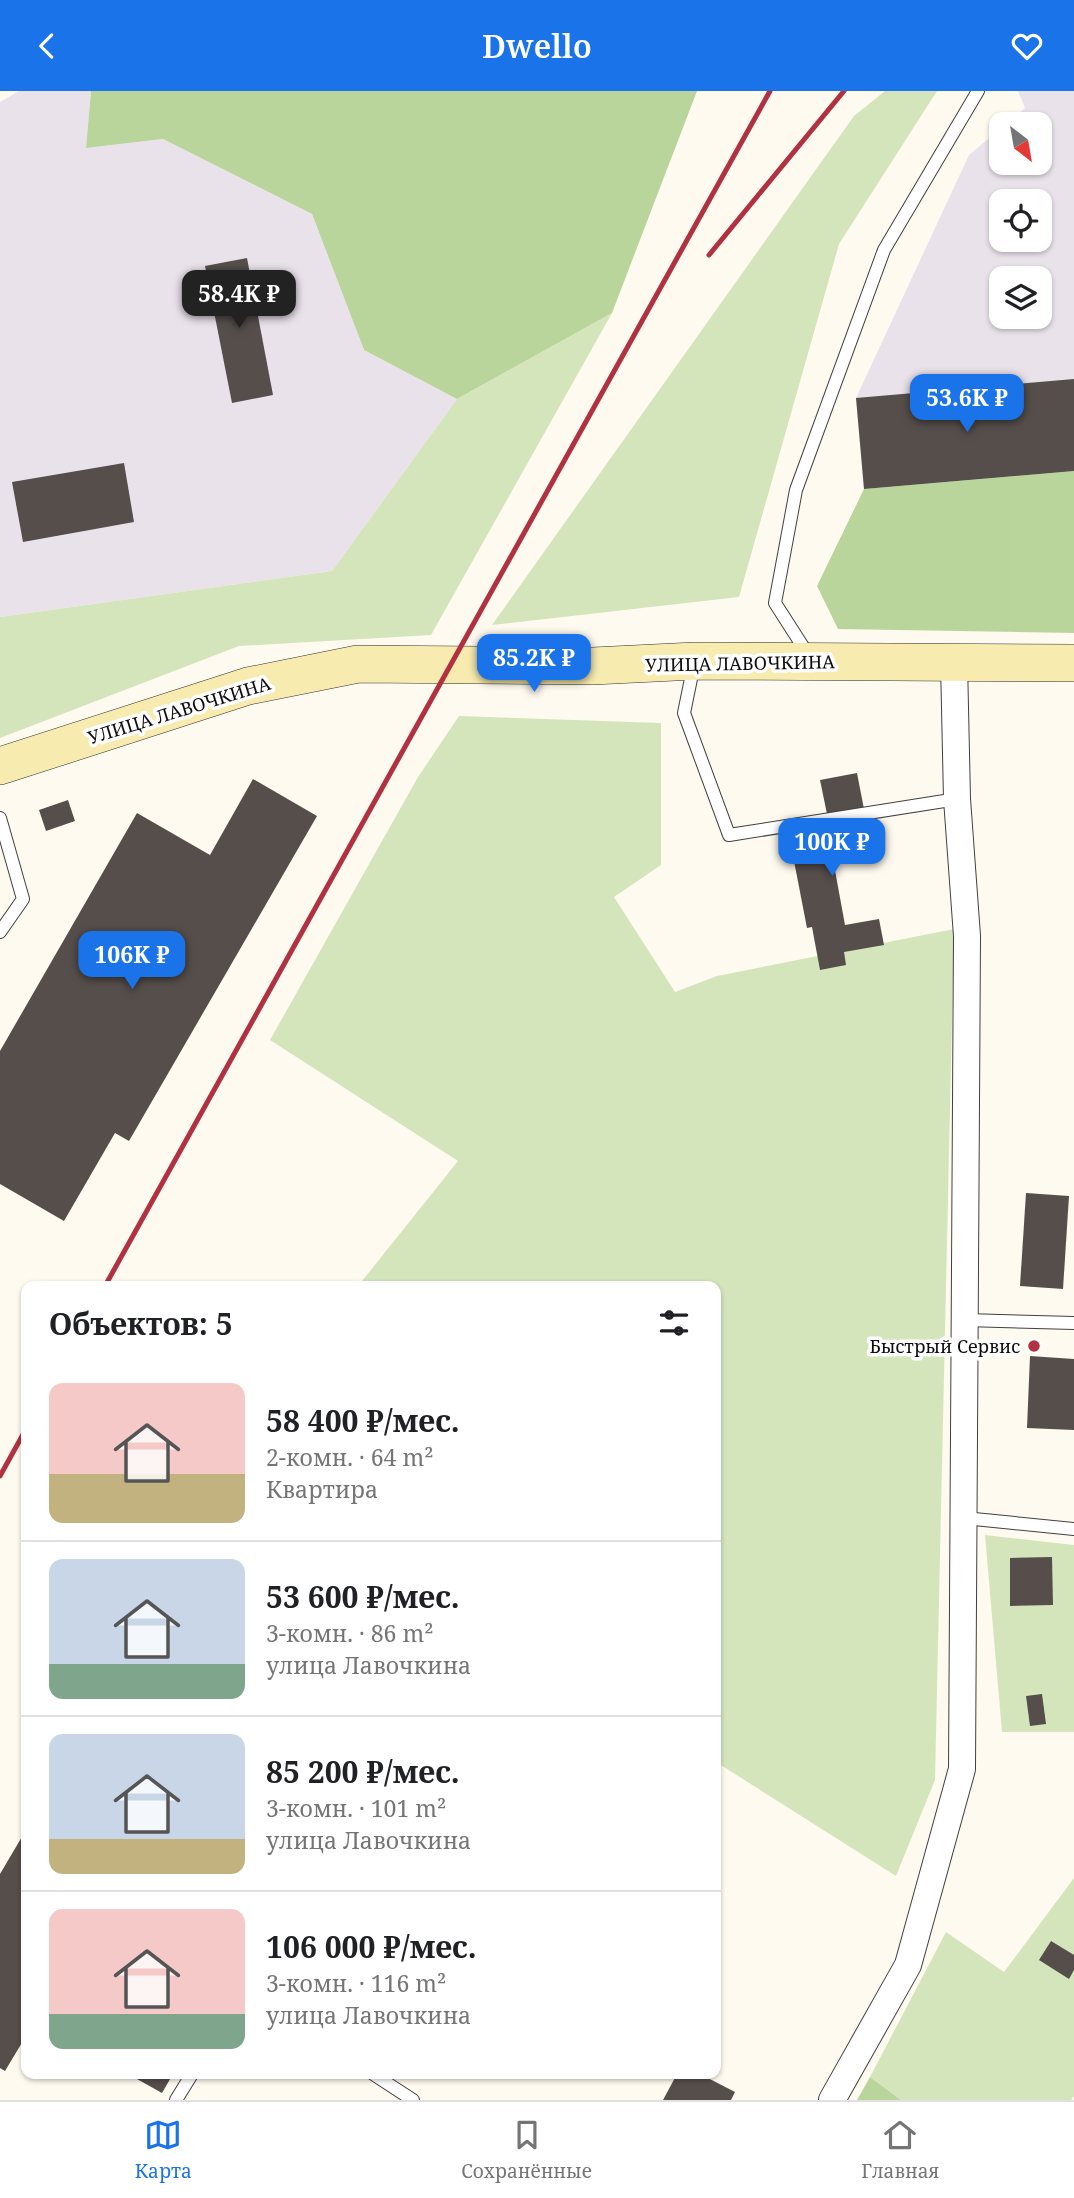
<!DOCTYPE html>
<html lang="ru">
<meta charset="utf-8">
<style>
:root{--surface:#fff;--page:#f2f2f2;--text:#202124;--muted:#757577;--line:#e0e0e0;--accent:#1a73e8}
body{margin:0;font-family:"Noto Serif",serif;background:var(--page);color:var(--text);height:100vh;display:flex;flex-direction:column;font-size:26px;white-space:nowrap}
*{box-sizing:border-box;margin:0}
p{font-size:23px;color:var(--muted)}
.icon{flex:none;width:38px;height:38px;fill:none;stroke:currentColor;stroke-width:2;stroke-linecap:round;stroke-linejoin:round}
.map{position:relative;flex:1;overflow:hidden}
.drawer{position:absolute;left:21px;top:1190px;width:700px;height:798px;display:flex;flex-direction:column;background:var(--surface);border-radius:14px;box-shadow:0 2px 5px #0004}
.drawer>*{flex:none}
.needle{width:46px;rotate:149deg}
.buttons{position:absolute;left:989px;top:21px;display:grid;gap:14px}
.buttons a{display:grid;place-items:center;width:63px;height:63px;border-radius:14px;background:var(--surface);box-shadow:0 2px 5px #0004;font-size:35px}
.price{position:absolute;translate:-50% -60px;padding:0 16px;border-radius:14px;background:var(--accent);color:#fff;font-size:23px;line-height:46px;filter:drop-shadow(0 2px 4px #0008)}
.price::after{content:'';position:absolute;left:50%;top:42px;width:21px;height:16px;margin-left:-10px;background:inherit;clip-path:polygon(0 0,100% 0,50% 100%)}
.price.current{background:#222;color:#fff}
ul{padding:0;list-style:none}
li{display:flex;align-items:center;gap:21px;height:175px;padding:0 28px}
li+li{border-top:2px solid var(--line)}
li span{display:grid;place-items:center;flex:none;width:196px;height:140px;border-radius:14px;color:#555}
li>.icon{margin-inline-start:auto}
span .icon{width:84px;height:84px;fill:#fffc;stroke-width:1}
li b{font-size:30px}
h2{display:flex;justify-content:space-between;align-items:center;height:84px;padding:0 28px;font-size:30px}
header{display:flex;justify-content:space-between;align-items:center;height:91px;padding:0 28px;background:var(--accent);color:#fff;font-size:32px;font-weight:600}
.tab-bar{display:flex;justify-content:space-around;align-items:center;height:98px;border-top:2px solid var(--line);background:var(--surface);font-size:19px;color:var(--muted)}
.tab-bar a{display:grid;justify-items:center;gap:4px}
.tab-bar .current{color:var(--accent)}
.map>svg:first-child{display:block}
.industrial{fill:#eae2eb;fill-rule:evenodd}
.green{fill:#d4e5bc}
.forest{fill:#b9d59c}
.building{fill:#554e4b}
.lines{fill:none;stroke-linecap:round;stroke-linejoin:round}
.lane-casing{stroke:#404040;stroke-width:14}
.street-casing{stroke:#404040;stroke-width:28}
.secondary-casing{stroke:#2f2f2f;stroke-width:38}
.lane{stroke:#fff;stroke-width:12}
.street{stroke:#fff;stroke-width:26}
.secondary{stroke:#f8ebb0;stroke-width:37}
.rail{stroke:#b13140;stroke-width:5}
.poi-dot{fill:#b13140;stroke:#fff;stroke-width:2.5}
.labels{text-anchor:middle;dominant-baseline:central;stroke-width:7;stroke-linejoin:round;paint-order:stroke}
.street-label{font-size:18px;fill:#0d0d0d;stroke:#fff}
.poi-label{font-size:18px;fill:#0d0d0d;stroke:#fff;text-anchor:end}
</style>
<header><svg class="icon" aria-label="back" viewBox="0 0 24 24"><path d="M15 5l-7 7 7 7"/></svg>Dwello<svg class="icon" aria-label="heart" viewBox="0 0 24 24"><path d="M12 20l-8-8c-3-5 5-10 8-4 3-6 11-1 8 4z"/></svg></header>
<div class="map">
<svg width="1074" height="2009" viewBox="0 0 1074 2009">
<rect width="100%" height="100%" fill="#fefaef"/>
<g class="industrial">
<polygon points="19,0 91,0 86,57 163,48 312,123 364,259 457,308 332,480 0,526 0,11"/>
<path d="M1018 0H1074V380L864 398 856 307 969 64 1001 37V72H1040V33H1006L1025 17ZM1001 110H1040V149H1001ZM1001 187H1040V226H1001Z"/>
</g>
<g class="green">
<polygon points="885,0 937,0 839,153 739,506 492,534 854,25"/>
<polygon points="612,222 431,544 239,555 0,647 0,526 332,480 457,308"/>
<polygon points="459,625 661,632 661,774 614,806 675,901 717,885 954,838 935,1689 896,1785 716,1671 716,1195 358,1195 458,1070 270,949 418,686"/>
<polygon points="985,1444 1074,1454 1074,1641 1002,1641"/>
<polygon points="1074,1787 1074,2005 1071,2009 901,2009 870,1986 946,1841 1004,1881"/>
</g>
<g class="forest">
<polygon points="91,0 697,0 612,222 457,308 364,259 312,123 163,48 86,57"/>
<polygon points="1074,380 1074,542 838,538 817,495 864,398"/>
<polygon points="870,1986 901,2009 857,2009"/>
</g>
<g class="building">
<polygon points="247,167 273,304 232,312 205,175"/>
<polygon points="1074,288 1074,380 864,398 856,307"/>
<polygon points="124,372 134,431 23,451 12,391"/>
<polygon points="857,682 864,718 843,722 851,760 832,763 845,834 879,828 884,854 844,861 846,874 820,879 812,836 807,837 794,770 813,766 806,727 827,723 820,689"/>
<polygon points="253,688 317,725 129,1050 115,1042 64,1130 0,1093 0,960 137,722 210,764"/>
<polygon points="68,709 75,730 46,740 39,719"/>
<polygon points="1026,1102 1069,1105 1063,1198 1020,1195"/>
<polygon points="1030,1265 1074,1268 1074,1339 1027,1337"/>
<polygon points="1052,1466 1053,1514 1010,1515 1010,1467"/>
<polygon points="1042,1603 1046,1633 1030,1635 1026,1605"/>
<polygon points="26,1739 26,1945 5,1980 0,1977 0,1783"/>
<polygon points="1051,1850 1074,1864 1074,1879 1069,1888 1039,1869"/>
<polygon points="128,1983 173,1983 162,2002"/>
<polygon points="677,1983 700,1983 735,2001 731,2009 663,2009"/>
</g>
<g class="lines">
<defs>
<g id="lane">
<polyline points="809,565 775,512 796,399 884,159 978,0"/>
<polyline points="694,573 684,622 729,744 957,708"/>
<polyline points="0,727 23,808 0,841"/>
<polyline points="965,1229 1074,1232"/>
<polyline points="964,1427 1074,1438"/>
<polyline points="373,1983 413,2009"/>
<polyline points="176,2009 192,1983"/>
</g>
<polyline id="street" points="832,2009 908,1874 962,1678 967,845 957,708 954,571"/>
<polyline id="secondary" points="0,675 248,595 358,573 593,575 695,570 1074,572"/>
</defs>
<use href="#lane" class="lane-casing"/>
<use href="#street" class="street-casing"/>
<use href="#secondary" class="secondary-casing"/>
<use href="#lane" class="lane"/>
<use href="#street" class="street"/>
<use href="#secondary" class="secondary"/>
<g class="rail">
<polyline points="709,164 844,0"/>
<polyline points="105,1195 770,0"/>
<polyline points="0,1385 26,1338"/>
</g>
</g>
<circle class="poi-dot" cx="1034" cy="1255" r="7"/>
<g class="labels">
<g class="street-label">
<text transform="translate(740 572) rotate(-1)">УЛИЦА ЛАВОЧКИНА</text>
<text transform="translate(179 619) rotate(-17)">УЛИЦА ЛАВОЧКИНА</text>
</g>
<g class="poi-label">
<text x="1020" y="1255">Быстрый Сервис</text>
</g>
</g>
</svg>
<div class="buttons">
<a><svg class="needle" viewBox="-14 -14 28 28"><path d="M0-13l5 13h-10z" fill="#e53935"/><path d="M0 13l5-13h-10z" fill="#757577"/></svg></a>
<a><svg class="icon" aria-label="locate" viewBox="0 0 24 24"><circle cx="12" cy="12" r="6"/><path d="M12 2v4M12 18v4M2 12h4M18 12h4"/></svg></a>
<a><svg class="icon" aria-label="layers" viewBox="0 0 24 24"><path d="M12 4l9 5-9 5-9-5zM3 14l9 5 9-5"/></svg></a>
</div>
<b class="price current" style="left:239px;top:239px">58.4K ₽</b>
<b class="price" style="left:967px;top:343px">53.6K ₽</b>
<b class="price" style="left:534px;top:603px">85.2K ₽</b>
<b class="price" style="left:832px;top:787px">100K ₽</b>
<b class="price" style="left:132px;top:900px">106K ₽</b>
<section class="drawer">
<h2>Объектов: 5<svg class="icon" aria-label="filters" viewBox="0 0 24 24"><path d="M4 7h16M4 17h16"/><circle cx="9" cy="7" r="2"/><circle cx="15" cy="17" r="2"/></svg></h2>
<ul>
<li><span style="background:linear-gradient(#f6c9c9 65%,#c2b280 0)"><svg class="icon" aria-label="home" viewBox="0 0 24 24"><path d="M3 11l9-7 9 7M6 9v11h12V9"/></svg></span><div><b>58 400 ₽/мес.</b><p>2-комн. · 64 m²</p><p>Квартира</p></div></li>
<li><span style="background:linear-gradient(#c9d6e8 75%,#7fa58c 0)"><svg class="icon" aria-label="home" viewBox="0 0 24 24"><path d="M3 11l9-7 9 7M6 9v11h12V9"/></svg></span><div><b>53 600 ₽/мес.</b><p>3-комн. · 86 m²</p><p>улица Лавочкина</p></div></li>
<li><span style="background:linear-gradient(#c9d6e8 75%,#c2b280 0)"><svg class="icon" aria-label="home" viewBox="0 0 24 24"><path d="M3 11l9-7 9 7M6 9v11h12V9"/></svg></span><div><b>85 200 ₽/мес.</b><p>3-комн. · 101 m²</p><p>улица Лавочкина</p></div></li>
<li><span style="background:linear-gradient(#f6c9c9 75%,#7fa58c 0)"><svg class="icon" aria-label="home" viewBox="0 0 24 24"><path d="M3 11l9-7 9 7M6 9v11h12V9"/></svg></span><div><b>106 000 ₽/мес.</b><p>3-комн. · 116 m²</p><p>улица Лавочкина</p></div></li>
</ul>
</section>
</div>
<nav class="tab-bar">
<a class="current"><svg class="icon" aria-label="map" viewBox="0 0 24 24"><path d="M3 6l6-2 6 2 6-2v14l-6 2-6-2-6 2zM9 4v14M15 6v14"/></svg>Карта</a>
<a><svg class="icon" aria-label="saved" viewBox="0 0 24 24"><path d="M7 4h10v16l-5-4-5 4z"/></svg>Сохранённые</a>
<a><svg class="icon" aria-label="home" viewBox="0 0 24 24"><path d="M3 11l9-7 9 7M6 9v11h12V9"/></svg>Главная</a>
</nav>
